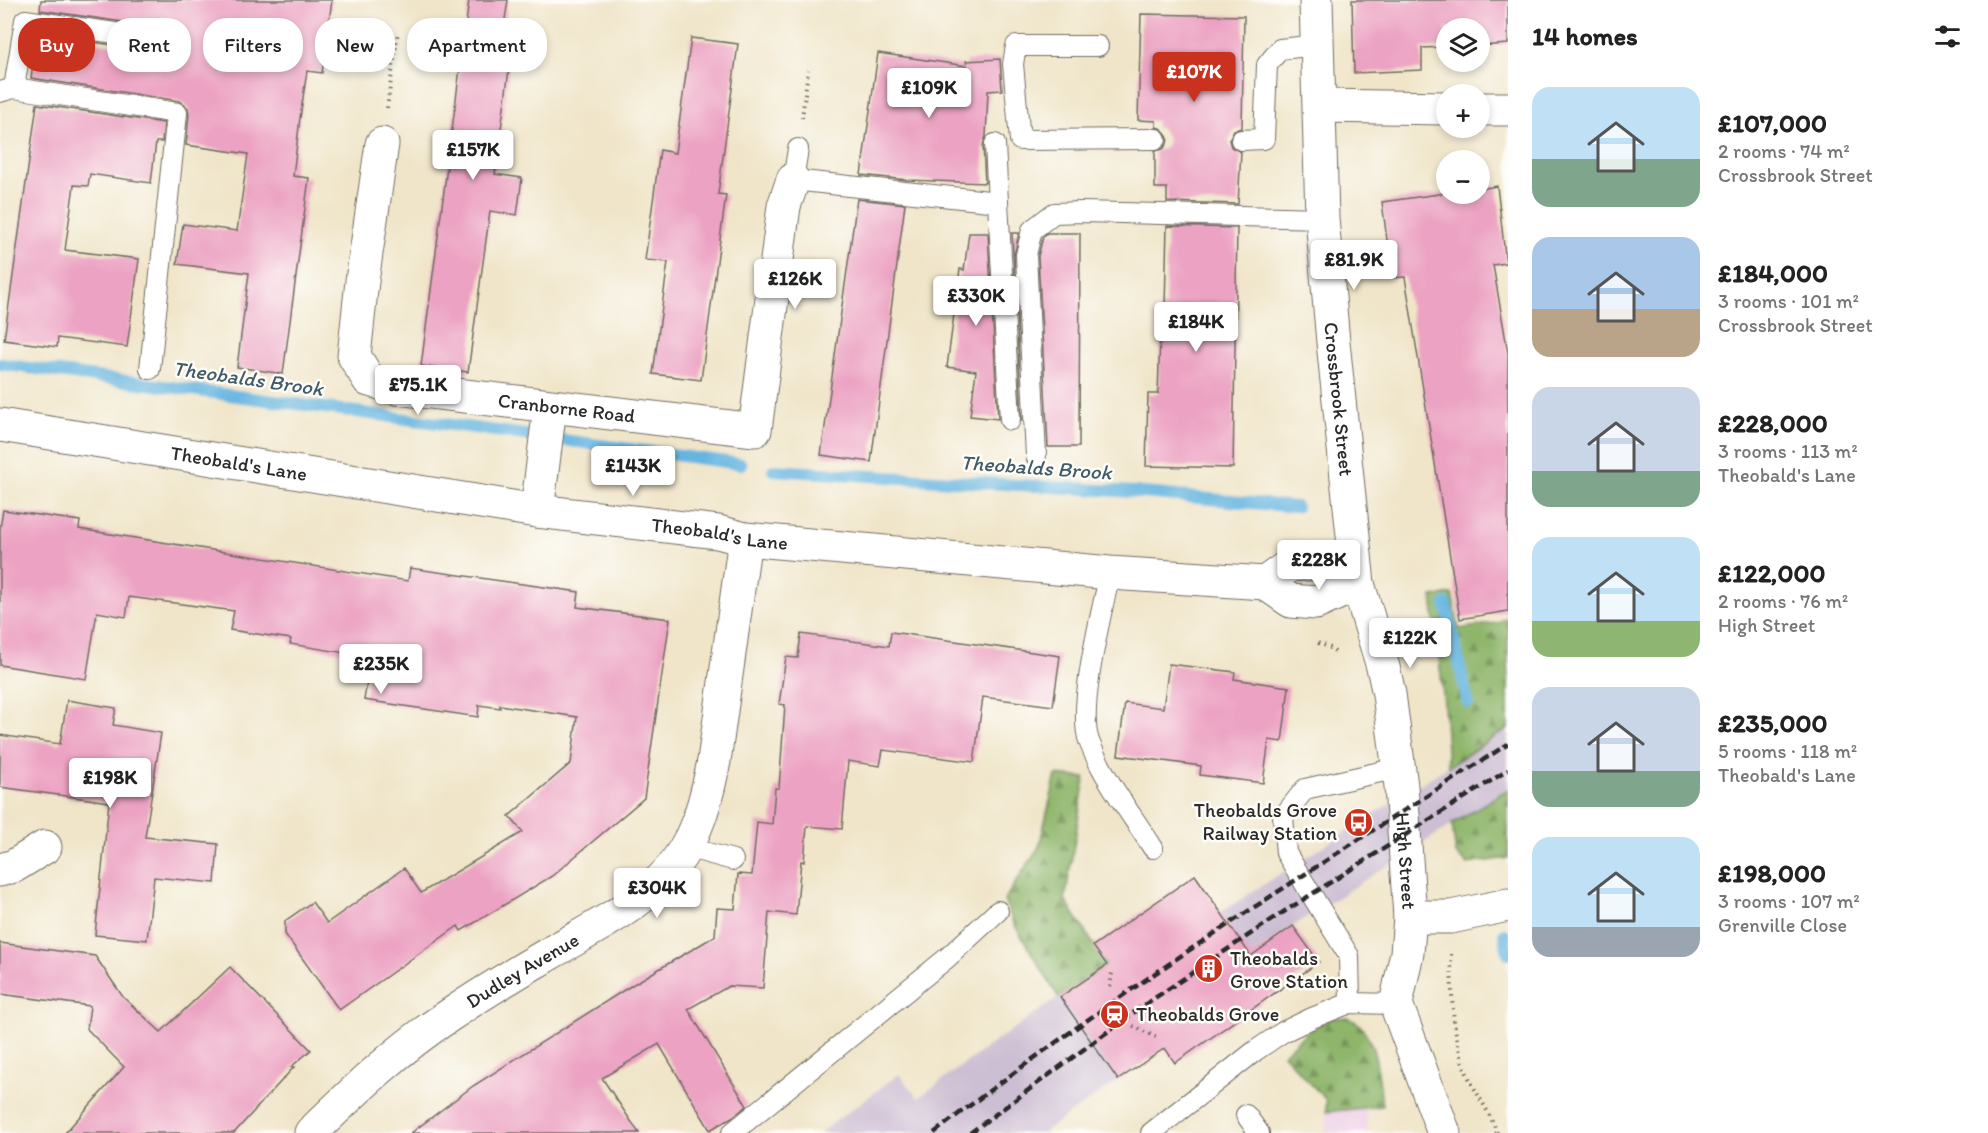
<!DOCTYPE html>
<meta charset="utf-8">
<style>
:root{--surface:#fff;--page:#f6f6f6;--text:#222;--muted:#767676;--accent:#c8321e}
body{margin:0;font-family:Itim,sans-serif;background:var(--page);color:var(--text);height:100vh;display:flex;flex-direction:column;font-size:22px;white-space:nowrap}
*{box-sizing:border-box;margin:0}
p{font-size:20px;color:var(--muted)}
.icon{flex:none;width:33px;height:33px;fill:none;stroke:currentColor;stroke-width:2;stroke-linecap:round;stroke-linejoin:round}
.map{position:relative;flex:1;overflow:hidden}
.panel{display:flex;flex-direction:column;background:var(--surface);width:480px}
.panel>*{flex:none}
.guide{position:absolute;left:18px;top:18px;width:570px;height:54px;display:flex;gap:12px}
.controls{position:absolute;left:1436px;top:18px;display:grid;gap:12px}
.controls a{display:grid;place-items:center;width:54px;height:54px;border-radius:50%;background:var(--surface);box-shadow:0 3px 9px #0003;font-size:30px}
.price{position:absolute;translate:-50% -51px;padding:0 14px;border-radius:6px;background:#fff;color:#222;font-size:20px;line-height:39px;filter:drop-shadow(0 2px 3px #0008)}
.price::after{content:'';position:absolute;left:50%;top:36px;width:18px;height:14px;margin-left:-9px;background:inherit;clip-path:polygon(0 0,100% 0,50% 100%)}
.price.selected{background:var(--accent);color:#fff}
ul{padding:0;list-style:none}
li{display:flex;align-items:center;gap:18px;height:150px;padding:0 24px}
li span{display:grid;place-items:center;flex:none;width:168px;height:120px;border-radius:18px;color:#555}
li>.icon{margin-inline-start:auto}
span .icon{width:72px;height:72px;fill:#fffc;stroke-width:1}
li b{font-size:26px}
h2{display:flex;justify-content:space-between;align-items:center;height:72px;padding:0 24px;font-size:26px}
.chip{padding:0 21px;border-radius:24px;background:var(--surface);box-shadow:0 3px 9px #0003;font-size:21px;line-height:54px}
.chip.selected{background:var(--accent);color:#fff}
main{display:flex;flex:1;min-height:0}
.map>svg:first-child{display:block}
.built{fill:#eed0e7}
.railway{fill:#ccbed3}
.forest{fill:url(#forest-firs);stroke:#5c704a;stroke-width:1.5}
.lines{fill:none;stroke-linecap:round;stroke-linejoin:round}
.stream{stroke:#66b5e0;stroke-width:12}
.building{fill:#eca2c2}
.service-casing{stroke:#706c62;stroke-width:22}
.minor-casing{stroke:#706c62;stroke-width:35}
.secondary-casing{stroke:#706c62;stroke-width:35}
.path{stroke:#706c62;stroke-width:4;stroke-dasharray:1.5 4.5;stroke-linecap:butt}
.service{stroke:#fff;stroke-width:20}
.minor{stroke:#fff;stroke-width:33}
.secondary{stroke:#fff;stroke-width:33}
.rail{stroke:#2b2b2b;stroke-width:4.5;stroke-dasharray:9 4.5;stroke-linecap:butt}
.labels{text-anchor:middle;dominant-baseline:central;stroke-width:5;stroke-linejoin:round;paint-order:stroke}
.street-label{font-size:20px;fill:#2b2b2b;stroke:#fdfcf7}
.poi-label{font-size:20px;fill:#2b2b2b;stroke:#fdfcf7;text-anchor:start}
.water-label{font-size:21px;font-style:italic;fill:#405b6a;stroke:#fdfcf7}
</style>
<main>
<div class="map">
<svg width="1508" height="1133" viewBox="0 0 1508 1133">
<defs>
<pattern id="forest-firs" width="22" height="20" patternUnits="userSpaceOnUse" patternTransform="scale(1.5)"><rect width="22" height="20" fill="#8eb56a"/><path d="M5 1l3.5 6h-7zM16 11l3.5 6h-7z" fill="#749357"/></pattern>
</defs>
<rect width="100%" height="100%" fill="#fdfcf7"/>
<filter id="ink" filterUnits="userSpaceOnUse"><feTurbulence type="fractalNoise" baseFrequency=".0167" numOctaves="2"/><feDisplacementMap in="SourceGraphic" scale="12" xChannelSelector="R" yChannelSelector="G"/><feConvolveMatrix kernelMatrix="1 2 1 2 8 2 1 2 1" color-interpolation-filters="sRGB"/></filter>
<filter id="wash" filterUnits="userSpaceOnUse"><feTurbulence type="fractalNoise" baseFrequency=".008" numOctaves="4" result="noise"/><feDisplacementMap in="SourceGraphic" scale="24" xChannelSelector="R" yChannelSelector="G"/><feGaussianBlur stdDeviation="1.35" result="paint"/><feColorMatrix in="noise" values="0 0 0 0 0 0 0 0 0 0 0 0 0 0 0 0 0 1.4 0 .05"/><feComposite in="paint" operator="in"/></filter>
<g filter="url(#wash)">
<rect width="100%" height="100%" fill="#f0e5c9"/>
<polygon class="built" points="1365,1108 1368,1133 1326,1133 1326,1112"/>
<polygon class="railway" points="1508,728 1508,789 1293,926 1242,962 1257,984 1045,1131 1046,1133 820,1133 899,1074 918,1098 983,1050 1200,900 1213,917"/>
<g class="forest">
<polygon points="1452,594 1459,629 1497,623 1508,617 1508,728 1448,767 1444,703 1432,597"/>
<polygon points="1056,775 1085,778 1065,900 1107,965 1059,998 1015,926 1004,900 1039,847"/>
<polygon points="1508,789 1508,858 1467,864 1456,854 1452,824"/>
<path d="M1332 1018C1336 1018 1343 1017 1347 1018 1377 1026 1379 1080 1382 1106L1326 1112V1100L1283 1054 1307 1032Z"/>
</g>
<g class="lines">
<g class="stream">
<polyline points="0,364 741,464"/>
<polyline points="773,470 1134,492 1296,507"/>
<polyline points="1446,604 1468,703"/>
<polyline points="1504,934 1508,953"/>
</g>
</g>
<g id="blocks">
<g class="building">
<polygon points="41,0 332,0 322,73 307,71 300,118 293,176 309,178 283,374 237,367 249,273 177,264 183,224 237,231 248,154 186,145 189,114 188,108 179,101 31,78 37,34 169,53 175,52 180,48 182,42 181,36 172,29 40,10"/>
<polygon points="469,0 508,0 504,26 537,30 532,65 510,62 495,174 522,178 517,215 490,211 468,372 421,366"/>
<polygon points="1352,0 1508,0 1508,44 1479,46 1479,28 1446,28 1446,47 1422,48 1422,70 1354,73"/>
<polygon points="1141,14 1244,16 1242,128 1234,130 1229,140 1231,147 1241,152 1238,204 1167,202 1167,188 1155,188 1155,151 1163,149 1167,144 1168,138 1162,129 1156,127 1156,121 1138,120"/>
<polygon points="691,38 738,44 718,194 726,195 701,380 653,374 668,262 645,260 660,150 675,153"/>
<polygon points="878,53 967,66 966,61 1000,59 1002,90 988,91 986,136 983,145 985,183 908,180 861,175"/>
<polygon points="37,104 164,123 162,142 156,142 151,183 90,174 88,186 74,185 65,250 139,259 127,347 58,338 57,347 4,340"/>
<polygon points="1497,186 1506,263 1493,265 1508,353 1508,611 1460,619 1405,277 1392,278 1382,202 1446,193 1479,194 1479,189"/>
<polygon points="857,199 905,204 871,462 821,455"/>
<polygon points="1167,226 1237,228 1233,468 1146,466 1148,394 1158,394 1161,306 1165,306"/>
<polygon points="969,233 988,233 998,419 970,416 976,371 947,367 960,269 964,270"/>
<polygon points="1012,233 1019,233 1014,256 1022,422"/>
<polygon points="1047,233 1080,233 1079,447 1048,447 1038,256 1043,237"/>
<polygon points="3,510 80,521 79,529 408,581 410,568 579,592 577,607 670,619 644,798 552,876 461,931 458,926 339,1010 285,934 285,921 312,902 327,923 404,868 421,893 523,832 509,816 571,763 577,717 500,705 500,708 479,705 478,717 364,700 371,657 290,644 291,639 230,630 234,611 129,597 126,617 97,612 86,679 0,665 0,529"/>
<polygon points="891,632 1060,656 1053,706 983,697 974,762 883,750 880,766 848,761 842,829 807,826 804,862 801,861 796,915 769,912 763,988 729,986 688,1009 747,1106 732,1117 710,1130 659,1044 602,1078 639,1133 411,1133 473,1086 632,985 715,936 717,908 735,909 738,874 752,875 757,822 772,824 775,788 779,788 785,705 779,704 786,657 798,658 801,634 889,646"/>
<polygon points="1169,664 1235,672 1234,679 1289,687 1282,742 1269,740 1263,783 1200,775 1201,766 1118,755 1125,703 1163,708"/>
<polygon points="67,700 116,708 113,725 161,733 145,837 218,844 215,883 154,877 147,940 95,935 109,802 0,787 0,735 60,744"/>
<polygon points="1195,875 1251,956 1293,926 1319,962 1175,1063 1165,1048 1118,1080 1060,997 1107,965 1093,946"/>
<polygon points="0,943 95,956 123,997 161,1032 230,967 311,1050 291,1067 294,1067 234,1133 65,1133 124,1067 87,1029 90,1006 0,994"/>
</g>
</g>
</g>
<g filter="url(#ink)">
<use href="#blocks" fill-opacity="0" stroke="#706c62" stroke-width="1.5"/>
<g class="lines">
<defs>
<g id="service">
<polyline points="1098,46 1016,46 1013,64 1020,140 1156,139"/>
<polyline points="14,88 25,20 170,41"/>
<polyline points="0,92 14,88 177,113 150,369"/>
<polyline points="1241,140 1264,139 1267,65 1280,49 1318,45"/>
<polyline points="995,144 998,202"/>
<polyline points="798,149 793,180 998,202 1010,420"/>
<polyline points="1036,456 1026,255 1032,230 1054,213 1082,212 1322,218"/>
<path d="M1110 573C1102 611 1077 708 1089 741 1103 778 1132 815 1153 848"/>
<polyline points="686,847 733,860"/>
<polyline points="1350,1003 1349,956 1286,853 1283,817 1305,789 1398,768"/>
<polyline points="1246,1115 1259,1133"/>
<polyline points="732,1133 947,958 998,911"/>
<polyline points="1151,1133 1255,1051 1283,1032 1312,1018 1350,1003 1396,1004"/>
</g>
<g id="minor">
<polyline points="1320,106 1446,108"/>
<polyline points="1479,109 1508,109"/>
<path id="s1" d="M382 144 362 281 354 356 369 380 397 388 755 430 784 206 793 180"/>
<path id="s2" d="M0 425 537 511 718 532 745 539 1110 573 1265 583 1291 601 1316 603 1358 584"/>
<polyline points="537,511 550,407"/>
<polyline points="1265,583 1290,565 1319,563 1358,584"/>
<polyline points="0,870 14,866 45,847"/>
<polyline points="1410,917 1451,917 1508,905"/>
<path id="s3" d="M311 1133C354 1091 399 1048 450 1015 481 994 514 974 547 955 596 926 656 900 686 847 701 821 708 791 714 761L745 539"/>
</g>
<g id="secondary">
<path id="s4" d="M1316 0 1322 218 1333 342 1358 584 1383 667 1389 694 1401 786 1410 917 1407 953 1396 1004 1444 1133"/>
</g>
</defs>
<use href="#service" class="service-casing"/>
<use href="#minor" class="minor-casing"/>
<use href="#secondary" class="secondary-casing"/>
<g class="path">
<polyline points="387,108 398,31"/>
<polyline points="802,118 808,70"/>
<polyline points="1318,643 1331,648 1337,654"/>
<path d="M1451 954C1452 994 1451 1027 1464 1066 1472 1089 1489 1109 1497 1133"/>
<polyline points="1110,987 1112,973"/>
<polyline points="1133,1026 1158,1038"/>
</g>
<use href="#service" class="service"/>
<use href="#minor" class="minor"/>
<use href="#secondary" class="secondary"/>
<g class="rail">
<path d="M934 1133C1117 991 1313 869 1508 744"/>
<polyline points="970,1133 1144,1005 1282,913 1508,770"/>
</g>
</g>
</g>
<defs>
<symbol id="bus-disc" viewBox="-11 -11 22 22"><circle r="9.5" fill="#c8321e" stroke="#fdfcf7"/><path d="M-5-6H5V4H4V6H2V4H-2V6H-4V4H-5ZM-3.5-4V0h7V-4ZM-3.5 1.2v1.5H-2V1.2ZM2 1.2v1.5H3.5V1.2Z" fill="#fff"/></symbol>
<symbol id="building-disc" viewBox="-11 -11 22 22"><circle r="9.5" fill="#c8321e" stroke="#fdfcf7"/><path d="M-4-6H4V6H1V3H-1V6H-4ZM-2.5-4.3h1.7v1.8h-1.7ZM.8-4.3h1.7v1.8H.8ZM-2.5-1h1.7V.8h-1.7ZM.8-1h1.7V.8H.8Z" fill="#fff"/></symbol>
<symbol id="station-disc" viewBox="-11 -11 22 22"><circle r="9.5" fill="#c8321e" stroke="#fdfcf7"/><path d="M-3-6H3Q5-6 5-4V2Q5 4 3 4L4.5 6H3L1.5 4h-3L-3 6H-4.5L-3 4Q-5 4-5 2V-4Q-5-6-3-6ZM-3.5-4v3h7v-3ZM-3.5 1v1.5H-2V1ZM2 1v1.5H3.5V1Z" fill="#fff"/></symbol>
</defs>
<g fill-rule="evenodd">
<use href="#bus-disc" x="1342" y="806" width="33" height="33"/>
<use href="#building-disc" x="1192" y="952" width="33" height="33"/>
<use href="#station-disc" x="1098" y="998" width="33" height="33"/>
</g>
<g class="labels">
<g class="street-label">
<text stroke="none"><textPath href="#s4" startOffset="400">Crossbrook Street</textPath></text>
<text stroke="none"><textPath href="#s1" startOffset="442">Cranborne Road</textPath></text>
<text stroke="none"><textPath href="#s2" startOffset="242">Theobald's Lane</textPath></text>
<text stroke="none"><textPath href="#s2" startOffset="728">Theobald's Lane</textPath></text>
<text stroke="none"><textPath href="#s4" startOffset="868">High Street</textPath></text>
<text stroke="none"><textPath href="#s3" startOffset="268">Dudley Avenue</textPath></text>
</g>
<g class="poi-label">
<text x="1337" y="810" text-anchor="end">Theobalds Grove<tspan x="1337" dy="23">Railway Station</tspan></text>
<text x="1230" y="958">Theobalds<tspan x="1230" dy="23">Grove Station</tspan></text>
<text x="1136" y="1014">Theobalds Grove</text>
</g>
<g class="water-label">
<text transform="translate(248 378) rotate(8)">Theobalds Brook</text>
<text transform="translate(1036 467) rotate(4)">Theobalds Brook</text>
</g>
</g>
</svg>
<div class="controls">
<a><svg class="icon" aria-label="layers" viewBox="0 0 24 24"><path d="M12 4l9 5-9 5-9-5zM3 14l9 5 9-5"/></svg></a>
<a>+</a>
<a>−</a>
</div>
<b class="price selected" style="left:1194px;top:103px">£107K</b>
<b class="price" style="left:929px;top:119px">£109K</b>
<b class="price" style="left:473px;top:181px">£157K</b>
<b class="price" style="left:1354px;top:291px">£81.9K</b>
<b class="price" style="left:795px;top:310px">£126K</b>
<b class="price" style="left:976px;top:327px">£330K</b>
<b class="price" style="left:1196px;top:353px">£184K</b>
<b class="price" style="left:418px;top:416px">£75.1K</b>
<b class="price" style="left:633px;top:497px">£143K</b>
<b class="price" style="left:1319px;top:591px">£228K</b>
<b class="price" style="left:1410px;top:669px">£122K</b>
<b class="price" style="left:381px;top:695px">£235K</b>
<b class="price" style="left:110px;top:809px">£198K</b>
<b class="price" style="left:657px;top:919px">£304K</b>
<div class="guide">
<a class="chip selected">Buy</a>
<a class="chip">Rent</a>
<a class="chip">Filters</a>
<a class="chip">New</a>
<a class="chip">Apartment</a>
</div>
</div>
<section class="panel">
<h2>14 homes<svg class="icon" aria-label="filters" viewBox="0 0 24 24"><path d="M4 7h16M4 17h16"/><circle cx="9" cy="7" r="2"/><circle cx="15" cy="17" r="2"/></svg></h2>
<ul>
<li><span style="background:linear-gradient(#bfe0f5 60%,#7fa58c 0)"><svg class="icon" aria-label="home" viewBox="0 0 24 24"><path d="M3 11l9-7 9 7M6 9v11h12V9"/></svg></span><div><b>£107,000</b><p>2 rooms · 74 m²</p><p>Crossbrook Street</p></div></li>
<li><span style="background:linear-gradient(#a9c7e8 60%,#b9a48a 0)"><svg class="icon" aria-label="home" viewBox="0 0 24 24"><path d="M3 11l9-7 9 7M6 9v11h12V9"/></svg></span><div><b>£184,000</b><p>3 rooms · 101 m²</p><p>Crossbrook Street</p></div></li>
<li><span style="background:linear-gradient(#c9d6e8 70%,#7fa58c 0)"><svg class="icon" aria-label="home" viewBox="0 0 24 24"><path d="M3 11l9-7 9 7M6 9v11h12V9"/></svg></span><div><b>£228,000</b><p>3 rooms · 113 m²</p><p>Theobald's Lane</p></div></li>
<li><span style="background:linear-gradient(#bfe0f5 70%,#8fb573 0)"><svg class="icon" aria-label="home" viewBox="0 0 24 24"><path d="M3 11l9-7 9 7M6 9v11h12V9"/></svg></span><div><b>£122,000</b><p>2 rooms · 76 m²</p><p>High Street</p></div></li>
<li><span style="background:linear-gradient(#c9d6e8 70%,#7fa58c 0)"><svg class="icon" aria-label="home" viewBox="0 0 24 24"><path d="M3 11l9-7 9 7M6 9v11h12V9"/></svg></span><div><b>£235,000</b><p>5 rooms · 118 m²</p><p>Theobald's Lane</p></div></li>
<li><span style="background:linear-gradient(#bfe0f5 75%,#9aa5b1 0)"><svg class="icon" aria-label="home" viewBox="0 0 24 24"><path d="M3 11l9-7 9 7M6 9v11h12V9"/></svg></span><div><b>£198,000</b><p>3 rooms · 107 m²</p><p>Grenville Close</p></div></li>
</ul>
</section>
</main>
